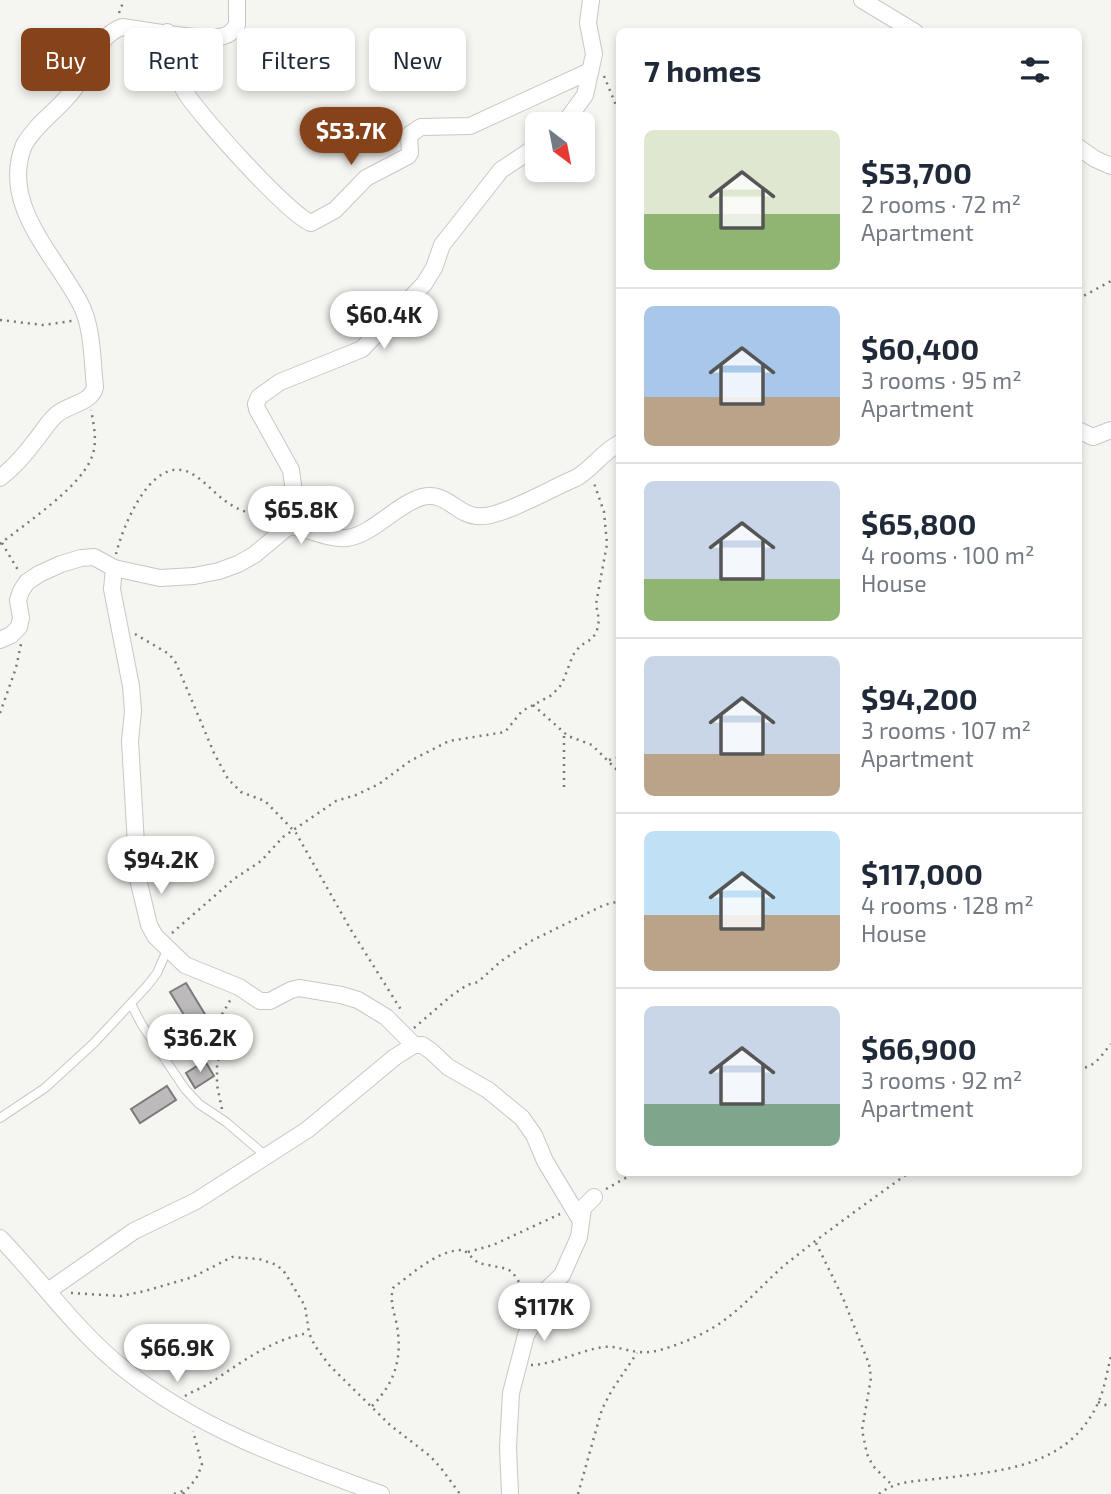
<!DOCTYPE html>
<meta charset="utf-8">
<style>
:root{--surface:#fff;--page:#f6f6f7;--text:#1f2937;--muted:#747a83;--line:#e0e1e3;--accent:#864218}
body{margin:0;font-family:"Exo 2",sans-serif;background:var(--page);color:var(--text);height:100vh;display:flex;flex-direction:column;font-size:26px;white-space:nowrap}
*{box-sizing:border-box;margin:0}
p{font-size:23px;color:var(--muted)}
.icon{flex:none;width:38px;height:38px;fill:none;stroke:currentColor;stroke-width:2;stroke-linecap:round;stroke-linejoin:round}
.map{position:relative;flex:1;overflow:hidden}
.sheet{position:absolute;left:616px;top:28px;width:466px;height:1148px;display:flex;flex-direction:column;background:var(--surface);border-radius:10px;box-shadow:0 4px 10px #0003}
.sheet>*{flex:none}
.top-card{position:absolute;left:21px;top:28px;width:490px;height:63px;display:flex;gap:14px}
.needle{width:46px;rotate:148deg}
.buttons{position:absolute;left:525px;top:112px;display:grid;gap:14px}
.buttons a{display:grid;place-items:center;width:70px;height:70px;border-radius:10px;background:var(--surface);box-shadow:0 4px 10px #0003;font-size:35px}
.price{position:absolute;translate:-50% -60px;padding:0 16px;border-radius:24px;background:#fff;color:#222;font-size:23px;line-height:46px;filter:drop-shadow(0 2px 4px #0008)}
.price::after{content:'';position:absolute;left:50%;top:42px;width:21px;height:16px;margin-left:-10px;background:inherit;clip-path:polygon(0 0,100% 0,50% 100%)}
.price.selected{background:var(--accent);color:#fff}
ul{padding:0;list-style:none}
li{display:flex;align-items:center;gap:21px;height:175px;padding:0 28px}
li+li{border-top:2px solid var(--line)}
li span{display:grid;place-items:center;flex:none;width:196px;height:140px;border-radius:10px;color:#555}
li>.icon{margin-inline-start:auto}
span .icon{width:84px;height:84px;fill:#fffc;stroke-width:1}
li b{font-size:30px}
h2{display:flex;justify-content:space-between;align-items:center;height:84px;padding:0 28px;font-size:30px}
.tag{padding:0 24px;border-radius:10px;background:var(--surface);box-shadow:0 4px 10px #0003;font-size:24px;line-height:63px}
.tag.selected{background:var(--accent);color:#fff}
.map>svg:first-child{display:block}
.building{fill:#bdbabb;stroke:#7c797a;stroke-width:2}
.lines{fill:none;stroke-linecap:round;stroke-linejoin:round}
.lane-casing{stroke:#c8c7c4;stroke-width:10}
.street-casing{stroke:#c8c7c4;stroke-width:18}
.path{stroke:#787876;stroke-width:2.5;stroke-dasharray:2 5;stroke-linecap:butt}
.lane{stroke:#fff;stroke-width:8}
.street{stroke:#fff;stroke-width:16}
</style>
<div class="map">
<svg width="1111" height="1494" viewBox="0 0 1111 1494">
<rect width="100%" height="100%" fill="#f5f5f2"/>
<g class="building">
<polygon points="186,983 220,1039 204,1048 170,992"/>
<polygon points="205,1061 214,1076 195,1088 186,1073"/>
<polygon points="167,1086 176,1100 140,1123 131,1109"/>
</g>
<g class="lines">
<defs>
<g id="lane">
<polyline points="131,1004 142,1025 185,1089 199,1104 226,1122 266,1156"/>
<polyline points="0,1118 45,1088 94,1043 147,986 157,973 168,948"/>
</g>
<g id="street">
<polyline points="862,0 915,32"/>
<path d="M167 32C171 51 174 72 184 90 196 112 289 215 311 223L335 210 366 178 408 156 410 153 409 135 421 127 470 126 590 71"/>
<polyline points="564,124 585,95 594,54 588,23 591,0"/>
<polyline points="1078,147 1095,159 1111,166"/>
<polyline points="1078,430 1093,437 1111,430"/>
<path d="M0 478C14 467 24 456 35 441 42 433 48 422 56 415 68 404 92 403 95 387 92 360 93 327 80 303 54 254 0 204 24 145 37 122 59 110 74 89 90 69 96 36 122 27 148 30 195 40 219 37 227 36 233 32 237 25V0"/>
<polyline points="289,526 294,492 291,470 257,409 256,404 259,397 280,382 362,349 424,284 434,268 442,245 501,170 537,146"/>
<polyline points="114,568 112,589 131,686 133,711 130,741 138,879 149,925 155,936 185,965 239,987 260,1001 270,1001 291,990 299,988 341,995 358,1000 386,1017 414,1045"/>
<path d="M0 640 11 635 19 627 21 618 18 600 21 591 27 582 39 574 61 564 81 558 94 557 114 568 160 578 194 576 219 571 238 564 254 555 289 526C308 528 328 540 347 538 372 535 397 504 422 497 446 491 456 514 476 516 498 520 553 487 576 478 593 468 602 452 620 443"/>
<path d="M0 1238C42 1281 76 1331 124 1369 198 1429 293 1462 381 1494"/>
<polyline points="48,1291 134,1231 196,1201 307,1130 395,1057 414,1045 422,1045 431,1051 448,1067 488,1090 522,1118 534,1135 545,1161 581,1221"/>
<polyline points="510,1494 508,1447 511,1393 526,1335 540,1312 540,1296 562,1275 579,1237 583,1208 594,1197"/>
</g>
</defs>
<use href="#lane" class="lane-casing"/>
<use href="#street" class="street-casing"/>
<g class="path">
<polyline points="119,13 124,0"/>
<polyline points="604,76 620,115"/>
<polyline points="1078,299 1111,281"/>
<polyline points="0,320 43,325 72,321"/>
<polyline points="2,543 18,570"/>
<path d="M0 544C26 523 78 489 91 459 98 444 94 426 91 410"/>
<path d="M116 554C122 529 149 459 186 471 200 476 212 491 224 500 238 511 257 516 273 521"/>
<polyline points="135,634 169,654 176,663 214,753 228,779 241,792 265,801 296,833 351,930 403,1013"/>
<polyline points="533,705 568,736 592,745 620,773"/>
<polyline points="0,713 16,668 21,644"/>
<polyline points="609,760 620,757"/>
<polyline points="564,787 564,732"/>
<polyline points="172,933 234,879 261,861 283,837 336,801 356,795 379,784 410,761 449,741 505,732 522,711 552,695 562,684 573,655 580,646 593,638 597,630 599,620 596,604 607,544 604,512 594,483"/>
<polyline points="414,1028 451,996 467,985 478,982 500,962 531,941 604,905 620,901"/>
<path d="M1078 1068C1095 1069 1101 1055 1111 1044"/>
<polyline points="222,1109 217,1085 217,1063 223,1049 218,1021 231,999"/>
<polyline points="606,1189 636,1172"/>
<polyline points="816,1243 843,1298 869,1364 871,1378 862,1430 867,1454 873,1466 893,1486"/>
<polyline points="468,1252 493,1245 560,1214"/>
<polyline points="71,1293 121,1296 145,1291 193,1277 232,1257 259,1259 277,1265 285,1273 305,1306 309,1333 315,1346 330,1366 390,1425 430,1456 441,1468 460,1494"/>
<path d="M531 1365C556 1364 578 1351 603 1347 622 1345 635 1357 660 1350 685 1343 712 1331 731 1315 751 1299 767 1280 786 1264 826 1232 868 1202 910 1172"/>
<path d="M185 1396C193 1391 202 1388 210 1383 241 1363 271 1339 309 1333"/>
<polyline points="1098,1402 1111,1407"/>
<path d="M372 1406C397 1381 403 1354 396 1321 393 1309 390 1300 393 1288 412 1274 438 1249 464 1250L478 1263 508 1269 513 1273 527 1294"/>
<polyline points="174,1494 183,1491"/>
<polyline points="183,1494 196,1479 202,1465 193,1431"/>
<polyline points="578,1494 602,1409 612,1390 637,1353"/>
<path d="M879 1494C895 1481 916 1481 936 1479 998 1471 1068 1469 1098 1403 1105 1388 1107 1371 1111 1356"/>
</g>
<use href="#lane" class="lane"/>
<use href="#street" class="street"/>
</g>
</svg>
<div class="buttons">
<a><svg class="needle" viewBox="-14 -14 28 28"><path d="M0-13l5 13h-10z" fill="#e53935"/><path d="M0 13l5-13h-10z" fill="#747a83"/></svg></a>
</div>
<b class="price selected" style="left:351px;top:167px">$53.7K</b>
<b class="price" style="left:384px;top:351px">$60.4K</b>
<b class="price" style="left:301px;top:546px">$65.8K</b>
<b class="price" style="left:161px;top:896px">$94.2K</b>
<b class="price" style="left:200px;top:1074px">$36.2K</b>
<b class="price" style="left:544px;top:1343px">$117K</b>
<b class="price" style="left:177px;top:1384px">$66.9K</b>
<div class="top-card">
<a class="tag selected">Buy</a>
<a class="tag">Rent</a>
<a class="tag">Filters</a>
<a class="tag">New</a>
</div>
<section class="sheet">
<h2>7 homes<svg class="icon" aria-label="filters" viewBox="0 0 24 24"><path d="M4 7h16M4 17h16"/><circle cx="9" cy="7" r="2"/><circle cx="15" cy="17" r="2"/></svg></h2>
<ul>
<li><span style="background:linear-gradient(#dfe7d0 60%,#8fb573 0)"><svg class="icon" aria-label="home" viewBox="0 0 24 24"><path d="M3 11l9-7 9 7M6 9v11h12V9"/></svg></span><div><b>$53,700</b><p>2 rooms · 72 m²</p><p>Apartment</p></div></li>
<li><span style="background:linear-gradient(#a9c7e8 65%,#b9a48a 0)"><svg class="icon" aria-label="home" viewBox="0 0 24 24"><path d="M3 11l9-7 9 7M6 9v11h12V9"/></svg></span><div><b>$60,400</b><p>3 rooms · 95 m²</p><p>Apartment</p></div></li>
<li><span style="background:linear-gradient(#c9d6e8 70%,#8fb573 0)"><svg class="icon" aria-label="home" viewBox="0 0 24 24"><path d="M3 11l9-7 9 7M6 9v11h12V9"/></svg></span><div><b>$65,800</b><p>4 rooms · 100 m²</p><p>House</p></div></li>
<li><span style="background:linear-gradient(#c9d6e8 70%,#b9a48a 0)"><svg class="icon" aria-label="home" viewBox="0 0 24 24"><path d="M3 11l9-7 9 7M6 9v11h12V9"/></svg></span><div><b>$94,200</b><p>3 rooms · 107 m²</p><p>Apartment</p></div></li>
<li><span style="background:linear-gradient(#bfe0f5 60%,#b9a48a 0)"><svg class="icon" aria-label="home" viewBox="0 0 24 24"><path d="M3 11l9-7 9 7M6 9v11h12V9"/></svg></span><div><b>$117,000</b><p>4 rooms · 128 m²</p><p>House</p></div></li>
<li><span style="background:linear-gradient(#c9d6e8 70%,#7fa58c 0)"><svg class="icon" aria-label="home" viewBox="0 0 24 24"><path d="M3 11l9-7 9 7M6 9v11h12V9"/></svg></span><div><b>$66,900</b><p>3 rooms · 92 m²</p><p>Apartment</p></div></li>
</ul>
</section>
</div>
